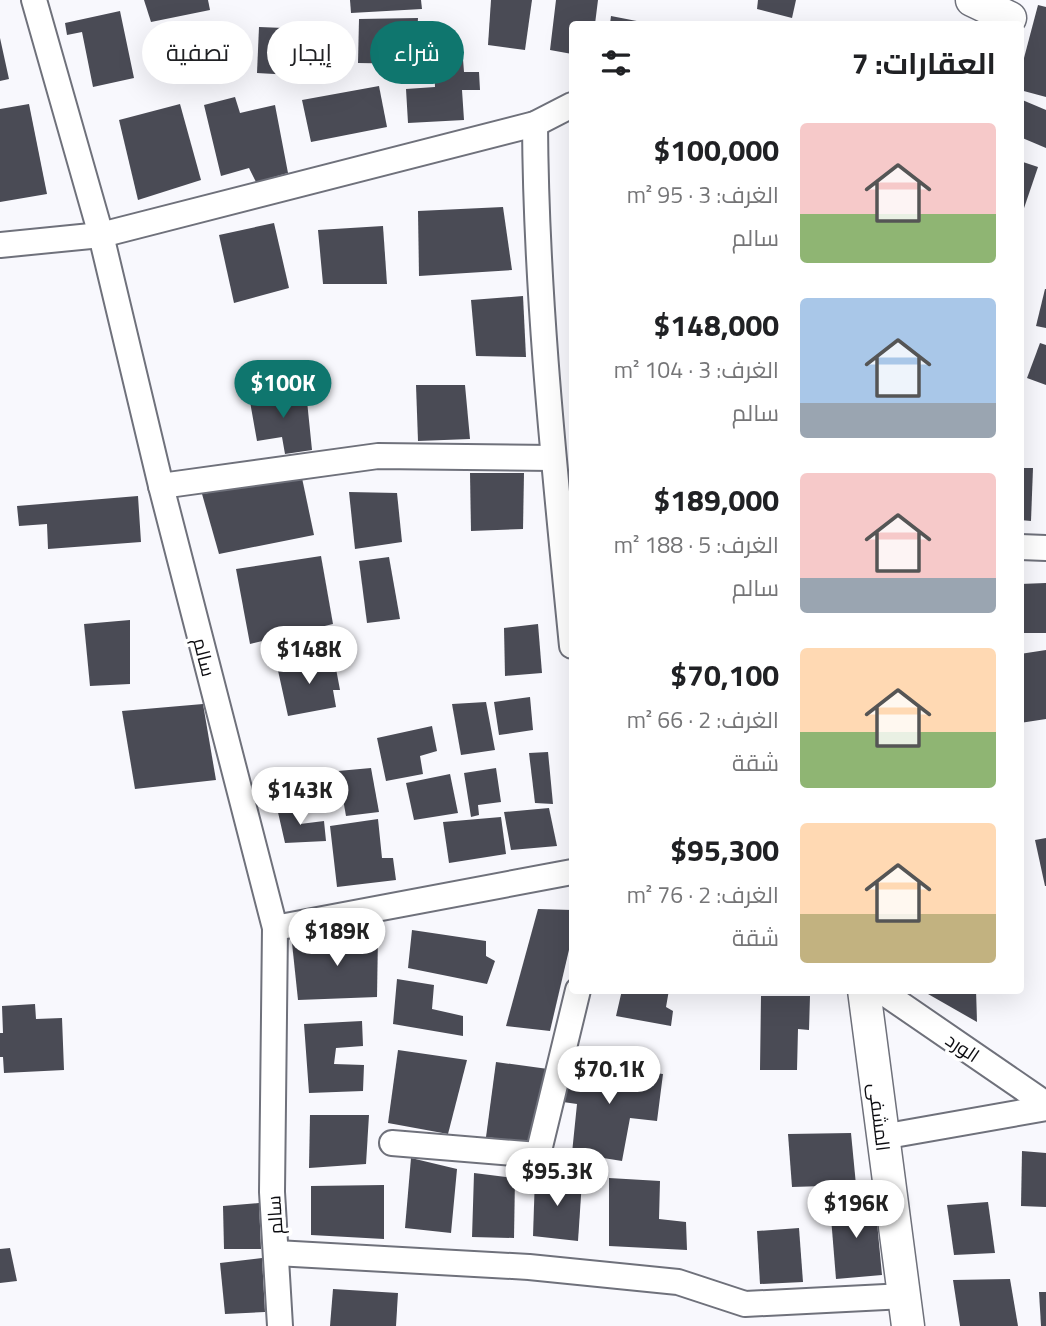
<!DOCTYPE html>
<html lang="ar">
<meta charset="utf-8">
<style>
:root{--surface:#fff;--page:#f6f6f6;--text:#202124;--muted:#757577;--accent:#0f766e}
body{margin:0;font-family:"Titillium Web",Cairo,sans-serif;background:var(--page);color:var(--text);direction:rtl;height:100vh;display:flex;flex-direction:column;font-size:26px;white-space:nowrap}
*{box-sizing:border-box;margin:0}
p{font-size:23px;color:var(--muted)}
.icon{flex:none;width:38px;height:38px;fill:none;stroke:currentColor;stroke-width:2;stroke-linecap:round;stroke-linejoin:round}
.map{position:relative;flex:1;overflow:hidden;direction:ltr}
.side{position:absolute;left:569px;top:21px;width:455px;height:973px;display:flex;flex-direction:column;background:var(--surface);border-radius:7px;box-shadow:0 7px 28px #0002;direction:rtl}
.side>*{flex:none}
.hud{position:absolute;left:21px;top:21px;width:443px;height:63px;direction:rtl;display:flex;gap:14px}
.price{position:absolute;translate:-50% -60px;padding:0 16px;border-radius:24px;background:#fff;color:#222;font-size:23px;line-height:46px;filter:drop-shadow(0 2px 4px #0008)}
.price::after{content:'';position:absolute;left:50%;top:42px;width:21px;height:16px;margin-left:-10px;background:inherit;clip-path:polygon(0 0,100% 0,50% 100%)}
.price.on{background:var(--accent);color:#fff}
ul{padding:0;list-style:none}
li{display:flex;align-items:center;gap:21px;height:175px;padding:0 28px}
li span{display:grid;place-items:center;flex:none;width:196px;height:140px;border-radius:7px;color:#555}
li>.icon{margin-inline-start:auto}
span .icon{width:84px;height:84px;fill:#fffc;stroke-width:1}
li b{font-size:30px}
h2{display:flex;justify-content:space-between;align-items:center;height:84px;padding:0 28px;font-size:30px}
.chip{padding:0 24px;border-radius:32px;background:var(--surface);box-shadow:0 7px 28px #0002;font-size:24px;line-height:63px}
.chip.on{background:var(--accent);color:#fff}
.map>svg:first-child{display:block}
.building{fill:#4a4b55}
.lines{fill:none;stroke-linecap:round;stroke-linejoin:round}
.minor-casing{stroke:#6f717b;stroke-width:28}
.tertiary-casing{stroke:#6f717b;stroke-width:35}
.minor{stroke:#fff;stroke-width:24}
.tertiary{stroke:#fff;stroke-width:32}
.labels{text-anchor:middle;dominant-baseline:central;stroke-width:7;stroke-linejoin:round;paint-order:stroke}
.street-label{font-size:19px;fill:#0c0c10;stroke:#fff}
</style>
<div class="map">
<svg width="1046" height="1326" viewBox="0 0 1046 1326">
<rect width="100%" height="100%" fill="#f8f8fd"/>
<g class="building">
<polygon points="144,0 208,0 210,10 151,22"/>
<polygon points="350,0 421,0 422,9 351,13"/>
<polygon points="491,0 532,0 525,50 488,45"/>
<polygon points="556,0 598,0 595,24 572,24 572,54 550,50"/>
<polygon points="758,0 796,0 792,18 757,9"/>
<polygon points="1038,5 1046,7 1046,97 1020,90 1020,73"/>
<polygon points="120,11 134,78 93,87 82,32 67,35 65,23"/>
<polygon points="611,16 647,23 647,24 610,24"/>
<polygon points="418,18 415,64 358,63 359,19"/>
<polygon points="217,24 226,66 183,76 174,34"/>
<polygon points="259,27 309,29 309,76 257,73"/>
<polygon points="0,38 9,79 0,81"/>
<polygon points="463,59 464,72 479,72 480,90 462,90 464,120 408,123 406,89 435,87 434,61"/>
<polygon points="379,86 387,127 311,142 302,100"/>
<polygon points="235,97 240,113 275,105 288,173 256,182 249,168 221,176 204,105"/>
<polygon points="1020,99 1046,110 1046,148 1020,137"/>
<polygon points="29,104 47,194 0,202 0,109"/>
<polygon points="180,104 201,180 138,200 119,120"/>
<polygon points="1020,161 1038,167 1021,217 1020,217"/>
<polygon points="503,207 512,270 419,276 418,211"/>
<polygon points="274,223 289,288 234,303 219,235"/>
<polygon points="383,226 387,284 323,284 318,230"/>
<polygon points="1045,289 1046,289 1046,328 1036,326"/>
<polygon points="523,296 526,357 476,356 471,300"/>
<polygon points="1040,343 1046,345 1046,385 1027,378"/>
<polygon points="416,385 465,385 470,439 418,441"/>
<polygon points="306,391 312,450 285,454 282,437 257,441 249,396"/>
<polygon points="1020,468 1033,468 1031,521 1020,520"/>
<polygon points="470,473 524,473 523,529 471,531"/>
<polygon points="302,478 314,535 219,554 202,494"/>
<polygon points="349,492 397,493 402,542 355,549"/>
<polygon points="138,496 141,542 48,549 47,524 19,526 17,506"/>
<polygon points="321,556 333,624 250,644 236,569"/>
<polygon points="389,557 400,619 367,623 359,561"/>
<polygon points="1046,583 1046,633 1020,633 1020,584"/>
<polygon points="130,620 130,684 90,686 84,624"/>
<polygon points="538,624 542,673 505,676 504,628"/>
<polygon points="1046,650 1046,719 1020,723 1020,654"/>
<polygon points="334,658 340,690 333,690 336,707 288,716 277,666"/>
<polygon points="530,697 533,730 499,735 494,702"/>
<polygon points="486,702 495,750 461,755 452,704"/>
<polygon points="203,704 216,780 135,789 122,711"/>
<polygon points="432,726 437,751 420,756 423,774 386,781 377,738"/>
<polygon points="548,752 553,804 535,803 529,753"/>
<polygon points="371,768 379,812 346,816 338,771"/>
<polygon points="496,768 501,802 478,805 479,815 471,817 464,773"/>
<polygon points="450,774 458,813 414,820 406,783"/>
<polygon points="298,806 300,824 324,821 326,841 285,843 277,808"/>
<polygon points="549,808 557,846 511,850 504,812"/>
<polygon points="501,817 506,854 449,863 443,822"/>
<polygon points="378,819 382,858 393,858 396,880 337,887 330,826"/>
<polygon points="1046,838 1046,886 1045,886 1035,840"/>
<polygon points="538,909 572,910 572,937 550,1031 506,1026"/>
<polygon points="412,930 486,941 486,956 495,961 487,984 408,968"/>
<polygon points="378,935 377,997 298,1000 292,943"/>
<polygon points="397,979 434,985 432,1009 463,1016 463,1036 393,1024"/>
<polygon points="622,990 669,990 666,1007 673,1011 671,1026 616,1016"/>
<polygon points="921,990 976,990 977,1022"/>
<polygon points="761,996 810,996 809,1030 798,1029 797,1070 760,1070"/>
<polygon points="35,1004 36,1019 62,1018 64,1070 4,1073 3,1057 0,1057 0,1033 3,1033 2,1006"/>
<polygon points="362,1021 363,1046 336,1048 334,1064 364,1065 363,1091 309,1093 304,1024"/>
<polygon points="398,1050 467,1060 448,1134 388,1123"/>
<polygon points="496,1062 548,1069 535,1143 486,1137"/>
<polygon points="566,1062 663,1074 657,1121 630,1118 622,1161 572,1153 577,1104 563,1102"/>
<polygon points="310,1115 369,1115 366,1164 309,1168"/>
<polygon points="851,1133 856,1185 792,1187 788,1134"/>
<polygon points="1022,1151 1046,1153 1046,1207 1021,1206"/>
<polygon points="411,1158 457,1169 451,1233 405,1228"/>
<polygon points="474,1173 515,1178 514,1238 472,1237"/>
<polygon points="535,1176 582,1181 578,1241 533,1236"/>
<polygon points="609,1178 660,1181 659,1219 686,1222 687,1250 609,1246"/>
<polygon points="384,1185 384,1239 311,1235 311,1186"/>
<polygon points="875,1201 882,1275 836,1279 830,1205"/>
<polygon points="988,1202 995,1253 954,1255 947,1205"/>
<polygon points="259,1203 261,1249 224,1249 223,1206"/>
<polygon points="799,1228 803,1282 760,1284 757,1231"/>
<polygon points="10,1248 17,1281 0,1283 0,1249"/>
<polygon points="262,1258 265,1312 225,1314 220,1263"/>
<polygon points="1010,1279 1018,1326 960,1326 953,1280"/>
<polygon points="333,1289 398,1293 396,1326 330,1326"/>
<polygon points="1039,1292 1046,1292 1046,1326 1041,1326"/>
</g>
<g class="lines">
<defs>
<g id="minor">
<polyline points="34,0 101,235 161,486 275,928 272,1192 280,1326"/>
<path d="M535 124C536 298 555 473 572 646"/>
<polyline points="0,245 101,235 535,124 572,105"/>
<polyline points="161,486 378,456 553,458"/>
<polyline points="1020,547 1046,548"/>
<polyline points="275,928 572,872"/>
<polyline points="880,990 1046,1104"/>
<polyline points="882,1137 1046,1108"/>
<polyline points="392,1143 538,1155 578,990"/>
<polyline points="276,1253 529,1267 678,1282 745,1304 905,1296"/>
</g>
<g id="tertiary">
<polyline points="972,0 1010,18"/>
<polyline points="864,990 908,1326"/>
</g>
</defs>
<use href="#minor" class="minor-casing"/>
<use href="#tertiary" class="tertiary-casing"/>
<use href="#minor" class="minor"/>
<use href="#tertiary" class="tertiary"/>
</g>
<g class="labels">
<g class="street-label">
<text transform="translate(205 657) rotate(76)">سالم</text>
<text transform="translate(963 1047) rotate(34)">الورد</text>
<text transform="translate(880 1117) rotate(83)">المشفى</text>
<text transform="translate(274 1215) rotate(-94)">سالم</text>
</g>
</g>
</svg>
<b class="price on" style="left:283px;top:420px">$100K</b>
<b class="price" style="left:309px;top:686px">$148K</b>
<b class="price" style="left:300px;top:827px">$143K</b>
<b class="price" style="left:337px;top:968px">$189K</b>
<b class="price" style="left:609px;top:1106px">$70.1K</b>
<b class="price" style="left:557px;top:1208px">$95.3K</b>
<b class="price" style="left:856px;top:1240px">$196K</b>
<div class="hud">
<a class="chip on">شراء</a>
<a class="chip">إيجار</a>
<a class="chip">تصفية</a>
</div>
<section class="side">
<h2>العقارات: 7<svg class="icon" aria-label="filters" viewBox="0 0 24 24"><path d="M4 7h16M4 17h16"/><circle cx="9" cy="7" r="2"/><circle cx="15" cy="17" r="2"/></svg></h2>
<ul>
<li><span style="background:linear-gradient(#f6c9c9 65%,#8fb573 0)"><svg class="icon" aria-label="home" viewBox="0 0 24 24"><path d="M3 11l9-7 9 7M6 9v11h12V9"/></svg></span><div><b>$100,000</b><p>الغرف: 3 · 95 m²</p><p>سالم</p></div></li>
<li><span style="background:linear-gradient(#a9c7e8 75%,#9aa5b1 0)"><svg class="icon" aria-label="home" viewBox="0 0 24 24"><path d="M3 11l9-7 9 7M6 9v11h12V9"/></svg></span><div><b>$148,000</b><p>الغرف: 3 · 104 m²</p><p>سالم</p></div></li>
<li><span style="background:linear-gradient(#f6c9c9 75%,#9aa5b1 0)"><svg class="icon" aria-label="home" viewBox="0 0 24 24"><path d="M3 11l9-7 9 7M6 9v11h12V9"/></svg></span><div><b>$189,000</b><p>الغرف: 5 · 188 m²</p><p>سالم</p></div></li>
<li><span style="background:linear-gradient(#ffd9b3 60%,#8fb573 0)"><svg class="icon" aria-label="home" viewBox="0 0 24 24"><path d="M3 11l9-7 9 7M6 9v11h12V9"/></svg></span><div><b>$70,100</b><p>الغرف: 2 · 66 m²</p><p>شقة</p></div></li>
<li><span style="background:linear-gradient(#ffd9b3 65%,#c2b280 0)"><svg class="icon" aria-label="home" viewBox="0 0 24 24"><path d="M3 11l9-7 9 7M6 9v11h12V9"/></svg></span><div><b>$95,300</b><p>الغرف: 2 · 76 m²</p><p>شقة</p></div></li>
</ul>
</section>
</div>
